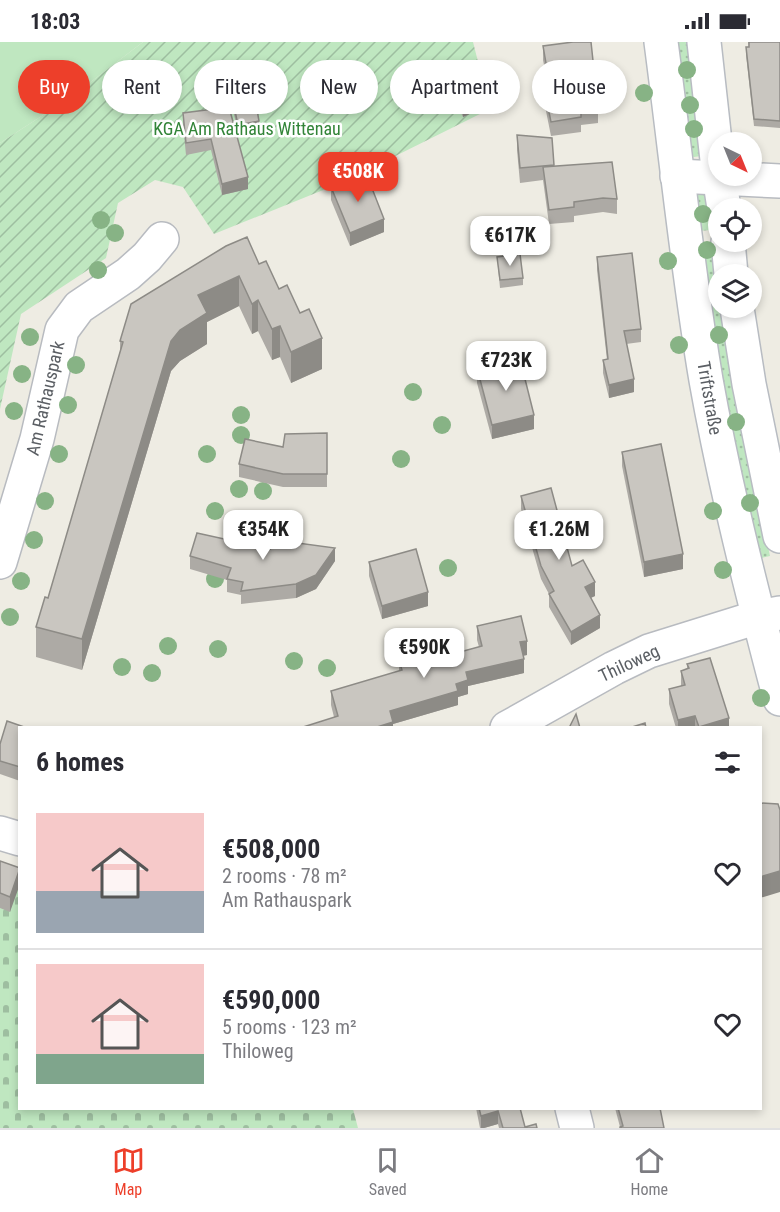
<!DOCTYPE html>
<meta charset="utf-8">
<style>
:root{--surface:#fff;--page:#f7f7f7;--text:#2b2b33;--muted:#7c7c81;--line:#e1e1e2;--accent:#ed3f2a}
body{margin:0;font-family:"Roboto Condensed",sans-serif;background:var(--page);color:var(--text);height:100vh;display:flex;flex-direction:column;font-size:22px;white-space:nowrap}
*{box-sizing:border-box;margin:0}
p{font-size:20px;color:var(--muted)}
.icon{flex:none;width:33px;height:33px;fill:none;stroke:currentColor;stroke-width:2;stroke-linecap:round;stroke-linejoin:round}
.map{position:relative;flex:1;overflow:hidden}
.details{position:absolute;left:18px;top:684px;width:744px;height:384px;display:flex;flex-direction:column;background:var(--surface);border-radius:0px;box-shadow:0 3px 9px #0003}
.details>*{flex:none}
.top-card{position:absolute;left:18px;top:18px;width:744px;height:54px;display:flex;gap:12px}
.needle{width:39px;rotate:137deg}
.fabs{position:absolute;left:708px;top:90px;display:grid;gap:12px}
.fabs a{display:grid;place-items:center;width:54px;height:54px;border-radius:50%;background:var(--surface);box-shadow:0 3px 9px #0003;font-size:30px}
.price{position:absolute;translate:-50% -51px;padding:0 14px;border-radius:12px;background:#fff;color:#222;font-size:20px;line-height:39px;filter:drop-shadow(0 2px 3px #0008)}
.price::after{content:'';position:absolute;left:50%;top:36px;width:18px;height:14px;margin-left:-9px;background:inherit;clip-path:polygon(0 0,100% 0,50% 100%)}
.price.current{background:var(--accent);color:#fff}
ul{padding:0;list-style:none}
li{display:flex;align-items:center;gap:18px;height:150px;padding:0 18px}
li+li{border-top:2px solid var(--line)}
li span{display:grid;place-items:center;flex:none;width:168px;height:120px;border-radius:0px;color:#555}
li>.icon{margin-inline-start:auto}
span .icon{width:72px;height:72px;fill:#fffc;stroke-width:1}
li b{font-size:26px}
h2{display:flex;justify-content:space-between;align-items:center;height:72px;padding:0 18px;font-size:26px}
.tag{padding:0 21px;border-radius:27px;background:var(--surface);box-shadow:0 3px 9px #0003;font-size:21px;line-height:54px}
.tag.current{background:var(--accent);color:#fff}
.status{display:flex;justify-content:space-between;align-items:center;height:42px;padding:0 30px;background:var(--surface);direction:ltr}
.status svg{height:16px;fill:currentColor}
.tabs{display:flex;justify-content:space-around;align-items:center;height:84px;border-top:2px solid var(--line);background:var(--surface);font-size:16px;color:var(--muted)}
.tabs a{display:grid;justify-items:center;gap:3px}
.tabs .current{color:var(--accent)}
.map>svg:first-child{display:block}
.grass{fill:url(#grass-dots)}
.cemetery{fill:url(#cemetery-stones)}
.park{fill:#bfe7c0}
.garden{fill:url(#garden-furrows)}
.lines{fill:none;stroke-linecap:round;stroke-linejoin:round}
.minor-casing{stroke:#b8bbc0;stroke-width:36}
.secondary-casing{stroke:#b8bcc2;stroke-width:36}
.minor{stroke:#fff;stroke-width:33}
.secondary{stroke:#fff;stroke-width:33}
.tree{fill:#87b385}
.wall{fill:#adaaa5}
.shaded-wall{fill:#8d8b86}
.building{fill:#c9c6c0;stroke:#8d8b86;stroke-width:1.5}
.labels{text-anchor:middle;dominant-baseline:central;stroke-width:5;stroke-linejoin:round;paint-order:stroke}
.park-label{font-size:18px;fill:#328438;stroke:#fff}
.street-label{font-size:18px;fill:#5b5f64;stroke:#fff}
</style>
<div class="status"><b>18:03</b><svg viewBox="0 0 49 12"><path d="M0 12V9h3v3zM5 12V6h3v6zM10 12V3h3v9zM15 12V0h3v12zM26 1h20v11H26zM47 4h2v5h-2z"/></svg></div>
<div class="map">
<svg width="780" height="1086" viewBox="0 0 780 1086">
<defs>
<pattern id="grass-dots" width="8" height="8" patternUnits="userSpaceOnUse" patternTransform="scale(1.5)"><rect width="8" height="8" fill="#bfe7c0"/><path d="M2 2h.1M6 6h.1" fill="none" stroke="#9ebea0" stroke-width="1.8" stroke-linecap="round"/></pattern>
<pattern id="cemetery-stones" width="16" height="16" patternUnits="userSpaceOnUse" patternTransform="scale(1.5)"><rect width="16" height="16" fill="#bfe7c0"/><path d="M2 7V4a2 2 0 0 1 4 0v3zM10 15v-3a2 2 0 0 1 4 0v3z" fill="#9ebea0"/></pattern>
<pattern id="garden-furrows" width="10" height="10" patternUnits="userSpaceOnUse" patternTransform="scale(1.5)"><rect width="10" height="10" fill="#bfe7c0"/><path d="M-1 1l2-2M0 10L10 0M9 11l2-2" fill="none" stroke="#9ebea0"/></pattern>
</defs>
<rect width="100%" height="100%" fill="#eeece3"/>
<g class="grass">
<polygon points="673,0 689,0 701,114 694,115 689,113"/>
<polygon points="700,146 708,155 712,188 697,189 694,150"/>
<polygon points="714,201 718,233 718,266 723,266 735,341 770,514 757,517 736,425 698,203"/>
</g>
<polygon class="cemetery" points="0,830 19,836 20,1066 353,1067 358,1086 0,1086"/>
<polygon class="park" points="0,0 143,0 71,55 0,101"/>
<polygon class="garden" points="143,0 473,0 490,67 343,140 214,192 183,145 155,138 118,161 106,216 21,272 0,367 0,101 71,55"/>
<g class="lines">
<defs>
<g id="minor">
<polyline points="677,134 780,139"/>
<polyline points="0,520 37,397 62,288 79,265 128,232 147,215 162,197"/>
<polyline points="507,686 614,626 649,609 758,575 780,571"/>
<polyline points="0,791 20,797"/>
<polyline points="572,1066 577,1086"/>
</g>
<g id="secondary">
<path d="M661 0C676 113 687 226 706 338 725 445 752 551 780 657"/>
<polyline points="704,0 718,127"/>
<polyline points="719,134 724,166"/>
<polyline points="728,200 731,232"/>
<polyline points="737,266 749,342 780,494"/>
</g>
</defs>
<use href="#minor" class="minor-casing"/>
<use href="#secondary" class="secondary-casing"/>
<use href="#minor" class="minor"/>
<use href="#secondary" class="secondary"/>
</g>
<g class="tree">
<circle cx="687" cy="28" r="9"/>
<circle cx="644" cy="51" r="9"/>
<circle cx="690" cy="63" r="9"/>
<circle cx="694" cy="87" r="9"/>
<circle cx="703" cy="172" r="9"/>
<circle cx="101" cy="178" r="9"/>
<circle cx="115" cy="191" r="9"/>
<circle cx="707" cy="208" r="9"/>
<circle cx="668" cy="219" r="9"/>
<circle cx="98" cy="228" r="9"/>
<circle cx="719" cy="293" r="9"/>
<circle cx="30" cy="295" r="9"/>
<circle cx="679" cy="303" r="9"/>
<circle cx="76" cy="323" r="9"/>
<circle cx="22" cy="332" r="9"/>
<circle cx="413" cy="350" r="9"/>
<circle cx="68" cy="363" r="9"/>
<circle cx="14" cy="369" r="9"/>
<circle cx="241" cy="373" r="9"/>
<circle cx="736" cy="380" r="9"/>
<circle cx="442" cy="383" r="9"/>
<circle cx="241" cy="393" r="9"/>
<circle cx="59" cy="412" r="9"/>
<circle cx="207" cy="412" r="9"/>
<circle cx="401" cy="417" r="9"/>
<circle cx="239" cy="447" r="9"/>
<circle cx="263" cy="449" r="9"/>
<circle cx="45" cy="459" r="9"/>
<circle cx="750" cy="461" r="9"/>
<circle cx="215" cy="469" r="9"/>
<circle cx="713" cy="469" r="9"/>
<circle cx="34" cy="498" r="9"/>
<circle cx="448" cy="526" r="9"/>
<circle cx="723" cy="528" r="9"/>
<circle cx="215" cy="537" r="9"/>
<circle cx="21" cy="539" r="9"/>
<circle cx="10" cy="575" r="9"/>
<circle cx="168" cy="604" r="9"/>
<circle cx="218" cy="607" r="9"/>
<circle cx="294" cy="619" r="9"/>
<circle cx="122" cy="625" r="9"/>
<circle cx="327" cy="626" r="9"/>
<circle cx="152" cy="631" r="9"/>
<circle cx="761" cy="656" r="9"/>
</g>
<g class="wall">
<polygon points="748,0 780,0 780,86 754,84 746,13 746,5 749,5"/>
<polygon points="543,4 598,66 598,81 581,83 581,90 551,94 545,64 540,61 539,48 539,34 545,28 543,18"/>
<polygon points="453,46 487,64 463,75 453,53"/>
<polygon points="232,55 259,86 238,91 232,63"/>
<polygon points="229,65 248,147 222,153 211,108 186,113 183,82 183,71"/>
<polygon points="517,93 552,96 554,124 617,157 617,172 603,170 574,174 574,180 549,182 543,138 520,141 517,108"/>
<polygon points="331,145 384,190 350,204 331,158"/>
<polygon points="497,215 523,236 523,243 500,246"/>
<polygon points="597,215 641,287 641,300 626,302 634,350 609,356 603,331 603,318 607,318 597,228"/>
<polygon points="259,222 279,247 322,327 291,341 280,315 272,318 258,289 252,292 239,264 207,280 207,302 180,319 171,329 82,628 36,615 36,585 48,556 120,310 120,299"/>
<polygon points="477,326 534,387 492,397 477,341"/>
<polygon points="327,391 327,445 283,445 239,435 239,422 283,405"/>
<polygon points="622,410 683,527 644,535 622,424"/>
<polygon points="521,454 595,554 591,556 600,586 571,603 549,565 549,552 541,537 521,467"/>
<polygon points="270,507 335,519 316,547 296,556 241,562 241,553 227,550 227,538 190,527 190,514"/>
<polygon points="369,520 428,564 382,577 369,534"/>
<polygon points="477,584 527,613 523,614 524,631 468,644 468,652 458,655 458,663 393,682 393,686 334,675 331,663 331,649 399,629 399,619 427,619 479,605 477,598"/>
<polygon points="687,622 729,686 676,686 669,662 669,647 681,644 681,629 687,627"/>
<polygon points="20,686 20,739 0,732 0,702"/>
<polygon points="0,819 20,826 10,870 0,866"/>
<polygon points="476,1066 520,1066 525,1085 537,1086 499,1086 498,1082 484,1086 480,1086"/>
<polygon points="615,1066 660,1066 664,1086 620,1085"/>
</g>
<g class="shaded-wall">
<polygon points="487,57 487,64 463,75 463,68"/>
<polygon points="259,79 259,86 238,91 238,83"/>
<polygon points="248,135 248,147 222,153 222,142"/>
<polygon points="384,177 384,190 350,204 350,191"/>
<polygon points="239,234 239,264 207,280 207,302 180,319 171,329 82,628 82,597 171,299 180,288 198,253"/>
<polygon points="258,258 258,289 252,292 252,262"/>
<polygon points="280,284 280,315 272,318 272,287"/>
<polygon points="322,296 322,327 291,341 291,310"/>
<polygon points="634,337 634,350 609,356 609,343"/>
<polygon points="534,373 534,387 492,397 492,383"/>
<polygon points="335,506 335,519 316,547 296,556 296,542"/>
<polygon points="683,512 683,527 644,535 644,520"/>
<polygon points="595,540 595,554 585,558 585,545"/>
<polygon points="428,550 428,564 382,577 382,564"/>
<polygon points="600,573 600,586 571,603 571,590"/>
<polygon points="527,599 527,613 520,614 520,600"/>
<polygon points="524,617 524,631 468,644 468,652 458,655 458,663 393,682 393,686 374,686 390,669 456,642 466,630"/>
<polygon points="695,674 695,686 678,686 678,678"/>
<polygon points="729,676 729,686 699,686 699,685"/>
<polygon points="20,827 20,842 10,870 10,855"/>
<polygon points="780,829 780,850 760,856 760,835"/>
<polygon points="498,1069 498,1082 484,1086 481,1086 481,1074"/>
</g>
<g class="building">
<polygon points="573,0 591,0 598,66 581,69 581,75 551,80 545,50 540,46 539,34 547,27 543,4"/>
<polygon points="749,0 780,0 780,79 754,77 746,5 749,5"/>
<polygon points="476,35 487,57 463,68 453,46"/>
<polygon points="254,51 259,79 238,83 232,55"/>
<polygon points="229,65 248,135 222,142 211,97 186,101 183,71"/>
<polygon points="517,93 552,96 554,123 520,126"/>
<polygon points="612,120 617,157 603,156 574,160 574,165 549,168 543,125"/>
<polygon points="366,131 384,177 350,191 331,145"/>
<polygon points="247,195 259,222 266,219 279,247 287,243 300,271 309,267 322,296 291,310 280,284 272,287 258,258 252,262 239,234 198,253 207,271 180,288 171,299 82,597 36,585 45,555 48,556 123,300 120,299 131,262 226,204"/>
<polygon points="632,211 641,287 624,289 634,337 609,343 603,318 608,317 597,215"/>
<polygon points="520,212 523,236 500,238 497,215"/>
<polygon points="520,317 534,373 492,383 477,326"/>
<polygon points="327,391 327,432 283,432 239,422 245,397 283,405 285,392"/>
<polygon points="661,402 683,512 644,520 622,410"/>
<polygon points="551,446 572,524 583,518 595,540 585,545 600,573 571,590 549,552 554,549 541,524 521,454"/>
<polygon points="197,491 270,507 283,499 335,506 316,533 296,542 241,549 243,540 227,537 231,526 190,514"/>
<polygon points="416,507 428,550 382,564 369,520"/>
<polygon points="521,574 527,599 520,600 524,617 466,630 468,638 456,642 458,649 390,669 393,680 374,686 300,686 338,674 331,649 402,628 399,619 424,611 427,619 482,604 477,584"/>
<polygon points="710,616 729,676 699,685 695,674 678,678 669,647 685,643 681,629 689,626 687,622"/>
<polygon points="576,672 580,686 569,686"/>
<polygon points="7,679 27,686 20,686 20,725 0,719 0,702"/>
<polygon points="645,681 646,686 629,686"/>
<polygon points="760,761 778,762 780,768 780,829 760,835"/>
<polygon points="0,819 20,826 10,855 0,851"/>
<polygon points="479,1066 520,1066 525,1085 536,1082 537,1086 503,1086 498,1069 481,1074"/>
<polygon points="618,1066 660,1066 664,1086 620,1086 620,1085 623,1084"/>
</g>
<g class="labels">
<g class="park-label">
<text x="247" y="86">KGA Am Rathaus Wittenau</text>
</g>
<g class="street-label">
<text transform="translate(45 356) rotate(-77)">Am Rathauspark</text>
<text transform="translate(710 356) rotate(80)">Triftstraße</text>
<text transform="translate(629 621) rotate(-25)">Thiloweg</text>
</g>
</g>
</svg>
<div class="fabs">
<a><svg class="needle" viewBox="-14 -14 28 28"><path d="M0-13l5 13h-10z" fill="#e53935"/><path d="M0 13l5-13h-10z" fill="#7c7c81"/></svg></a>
<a><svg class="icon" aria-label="locate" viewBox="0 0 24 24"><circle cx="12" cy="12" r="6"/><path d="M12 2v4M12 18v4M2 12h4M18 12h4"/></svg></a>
<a><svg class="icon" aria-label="layers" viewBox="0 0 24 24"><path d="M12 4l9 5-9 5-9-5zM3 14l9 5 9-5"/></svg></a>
</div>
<b class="price current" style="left:358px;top:161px">€508K</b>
<b class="price" style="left:510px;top:225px">€617K</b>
<b class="price" style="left:506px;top:350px">€723K</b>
<b class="price" style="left:263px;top:519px">€354K</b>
<b class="price" style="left:559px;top:519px">€1.26M</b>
<b class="price" style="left:424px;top:637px">€590K</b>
<div class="top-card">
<a class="tag current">Buy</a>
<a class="tag">Rent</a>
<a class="tag">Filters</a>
<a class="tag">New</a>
<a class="tag">Apartment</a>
<a class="tag">House</a>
</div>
<section class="details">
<h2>6 homes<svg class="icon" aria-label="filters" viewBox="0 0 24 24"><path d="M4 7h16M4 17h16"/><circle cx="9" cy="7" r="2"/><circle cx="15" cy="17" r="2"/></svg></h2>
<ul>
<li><span style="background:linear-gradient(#f6c9c9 65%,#9aa5b1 0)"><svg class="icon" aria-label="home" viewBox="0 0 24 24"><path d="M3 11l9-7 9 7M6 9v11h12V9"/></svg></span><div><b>€508,000</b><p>2 rooms · 78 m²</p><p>Am Rathauspark</p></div><svg class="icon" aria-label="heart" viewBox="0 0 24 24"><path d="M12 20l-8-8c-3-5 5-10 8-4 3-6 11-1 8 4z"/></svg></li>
<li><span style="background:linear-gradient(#f6c9c9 75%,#7fa58c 0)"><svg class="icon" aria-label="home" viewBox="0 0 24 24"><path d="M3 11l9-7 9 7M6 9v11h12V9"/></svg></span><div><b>€590,000</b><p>5 rooms · 123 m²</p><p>Thiloweg</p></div><svg class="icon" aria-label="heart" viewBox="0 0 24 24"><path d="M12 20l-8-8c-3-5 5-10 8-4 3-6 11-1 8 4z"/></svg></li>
</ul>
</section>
</div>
<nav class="tabs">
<a class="current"><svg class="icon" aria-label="map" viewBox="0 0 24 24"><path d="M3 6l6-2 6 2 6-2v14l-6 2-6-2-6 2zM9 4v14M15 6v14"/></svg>Map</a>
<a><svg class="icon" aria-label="saved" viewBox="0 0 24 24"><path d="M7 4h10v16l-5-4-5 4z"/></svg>Saved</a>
<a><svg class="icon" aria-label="home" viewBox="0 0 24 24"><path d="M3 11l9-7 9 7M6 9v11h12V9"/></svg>Home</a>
</nav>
